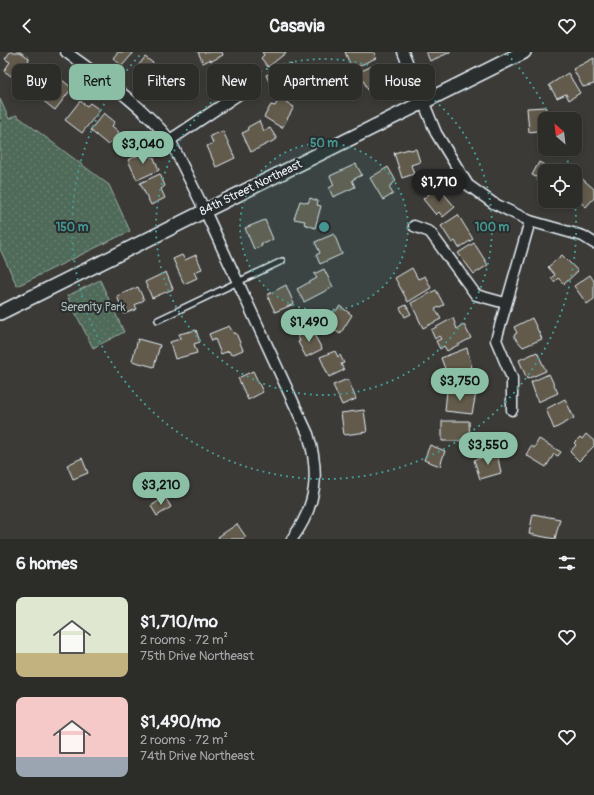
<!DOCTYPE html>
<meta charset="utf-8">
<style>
:root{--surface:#2c2c29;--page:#383835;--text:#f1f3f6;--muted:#a6a7a8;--line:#484846;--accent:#8abfa5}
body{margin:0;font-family:Pangolin,sans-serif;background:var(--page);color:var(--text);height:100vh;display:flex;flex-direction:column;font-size:15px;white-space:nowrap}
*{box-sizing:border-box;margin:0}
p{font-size:13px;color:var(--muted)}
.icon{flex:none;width:22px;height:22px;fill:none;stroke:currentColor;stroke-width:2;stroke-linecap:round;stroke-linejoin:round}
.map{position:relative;height:487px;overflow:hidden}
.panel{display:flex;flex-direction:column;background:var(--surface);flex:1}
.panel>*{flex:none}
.hud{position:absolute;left:12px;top:12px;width:570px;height:36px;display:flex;gap:8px}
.needle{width:26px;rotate:332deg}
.buttons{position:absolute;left:538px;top:60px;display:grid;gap:8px}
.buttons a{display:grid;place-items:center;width:44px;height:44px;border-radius:8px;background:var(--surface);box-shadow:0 2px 6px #0003,0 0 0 1px var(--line);font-size:20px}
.price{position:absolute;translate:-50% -34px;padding:0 9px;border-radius:14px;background:var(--accent);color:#111;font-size:13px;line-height:26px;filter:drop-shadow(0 1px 2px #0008)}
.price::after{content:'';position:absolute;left:50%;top:24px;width:12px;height:9px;margin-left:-6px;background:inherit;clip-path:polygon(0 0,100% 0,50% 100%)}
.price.current{background:#222;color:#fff}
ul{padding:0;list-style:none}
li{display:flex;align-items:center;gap:12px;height:100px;padding:0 16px}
li span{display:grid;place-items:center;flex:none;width:112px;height:80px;border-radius:8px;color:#555}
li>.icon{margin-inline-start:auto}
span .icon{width:48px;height:48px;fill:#fffc;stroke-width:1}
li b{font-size:17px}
h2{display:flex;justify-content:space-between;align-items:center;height:48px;padding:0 16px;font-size:17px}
.pill{padding:0 14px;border-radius:8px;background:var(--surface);box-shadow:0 2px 6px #0003,0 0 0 1px var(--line);font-size:14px;line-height:36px}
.pill.current{background:var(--accent);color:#111}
header{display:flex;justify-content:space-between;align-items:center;height:52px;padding:0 16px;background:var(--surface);font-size:18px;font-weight:700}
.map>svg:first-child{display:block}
.park{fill:url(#park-dots);stroke:#9caea8}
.building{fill:#625a4b;stroke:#e8f1f8}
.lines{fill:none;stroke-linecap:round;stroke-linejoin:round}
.service-casing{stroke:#e8f1f8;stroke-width:8}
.minor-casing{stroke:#e8f1f8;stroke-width:13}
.tertiary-casing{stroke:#e8f1f8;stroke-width:16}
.service{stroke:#2a2d2e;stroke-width:5}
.minor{stroke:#2a2d2e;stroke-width:10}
.tertiary{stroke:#2a2d2e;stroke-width:13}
.ring{fill:none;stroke:#459590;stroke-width:2;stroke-dasharray:2 4}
.labels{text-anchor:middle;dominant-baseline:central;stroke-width:4;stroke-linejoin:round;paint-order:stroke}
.street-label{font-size:12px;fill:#e8f1f8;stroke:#2a2d2e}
.park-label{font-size:12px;fill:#abbbb8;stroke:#2a2d2e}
.centre{fill:#459590;stroke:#2a2d2e;stroke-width:2}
.ring-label{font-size:12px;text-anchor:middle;font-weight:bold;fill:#459590;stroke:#2a2d2e;stroke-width:4;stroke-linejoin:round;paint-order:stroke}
</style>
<header><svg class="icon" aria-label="back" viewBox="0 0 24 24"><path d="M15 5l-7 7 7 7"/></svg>Casavia<svg class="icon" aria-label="heart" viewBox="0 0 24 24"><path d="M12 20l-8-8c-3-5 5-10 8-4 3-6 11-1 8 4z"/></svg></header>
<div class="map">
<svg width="594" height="487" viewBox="0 0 594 487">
<defs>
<pattern id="park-dots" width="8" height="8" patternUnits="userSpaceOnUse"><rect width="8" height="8" fill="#4f6a59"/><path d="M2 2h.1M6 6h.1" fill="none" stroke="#688072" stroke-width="1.8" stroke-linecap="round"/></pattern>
</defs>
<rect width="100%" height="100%" fill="#3b3a37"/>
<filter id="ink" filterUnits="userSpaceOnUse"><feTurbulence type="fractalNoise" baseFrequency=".025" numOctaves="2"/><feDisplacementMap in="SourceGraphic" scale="8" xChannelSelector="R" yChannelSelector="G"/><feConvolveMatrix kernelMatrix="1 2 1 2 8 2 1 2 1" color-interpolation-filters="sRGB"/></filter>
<g filter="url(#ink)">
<g class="park">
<polygon points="0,47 9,67 16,63 109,133 130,179 17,234 0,197 0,71 2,70 0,65"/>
<polygon points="100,228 124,280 93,296 67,244"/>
</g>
<g class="building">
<polygon points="10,0 20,0 29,6 28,11 33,14 21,31 4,19 10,10 5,7"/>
<polygon points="118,0 134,0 122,14 113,6"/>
<polygon points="198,0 222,0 223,3 212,9 209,8 203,11"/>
<polygon points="262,0 287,0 268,15 261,6 264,3"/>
<polygon points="345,0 374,0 376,6 352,17"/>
<polygon points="426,0 451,0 430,9"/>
<polygon points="145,5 165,20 152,37 141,28 144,25 135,18"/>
<polygon points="594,6 594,32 583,35 573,17"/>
<polygon points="379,11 385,24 381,26 385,35 370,42 359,20"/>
<polygon points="291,12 302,38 288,44 281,29 271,34 266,23"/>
<polygon points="174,15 191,28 177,47 169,41 166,46 156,38"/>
<polygon points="568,21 580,41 569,48 566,42 557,46 549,33"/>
<polygon points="43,26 56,36 62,28 72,36 55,58 32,40"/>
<polygon points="280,46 294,55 282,76 264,65 271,53 275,54"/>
<polygon points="80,49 87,54 90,51 100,58 82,81 65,68"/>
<polygon points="546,55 546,61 549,61 550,67 545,67 545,78 529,80 527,56"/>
<polygon points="104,61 115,70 112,74 119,80 108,93 90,78"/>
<polygon points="259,69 264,79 270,76 277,87 251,100 242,81 247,79 248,75"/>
<polygon points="223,79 235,106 216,115 207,94 213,91 210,84"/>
<polygon points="409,97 410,98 416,97 420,110 411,113 414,122 402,126 394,101"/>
<polygon points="147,99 149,104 154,106 159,118 137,128 128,108"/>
<polygon points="539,110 555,119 545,119 545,140 538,137 541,131 537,128 538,126 532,123"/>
<polygon points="356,112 362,123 352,128 355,135 333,145 329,136 334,133 330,124"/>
<polygon points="388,115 396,129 389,135 393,142 383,148 370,126"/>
<polygon points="160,122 165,134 161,137 165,146 151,153 140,131"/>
<polygon points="579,124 594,137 594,146 586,155 579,149 576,152 573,149 575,149 575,128"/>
<polygon points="438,135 455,155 443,165 439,160 436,163 423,147"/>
<polygon points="310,146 318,149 317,153 321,154 315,176 304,172 305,169 294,167 300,149 308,151"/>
<polygon points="458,163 473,187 459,196 455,189 452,191 441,174"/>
<polygon points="265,168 273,187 266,191 261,191 262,194 254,197 245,176"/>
<polygon points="334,182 342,202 320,212 316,203 320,201 315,190"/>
<polygon points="474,191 488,213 474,222 458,201"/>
<polygon points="182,203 185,208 196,203 202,217 194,220 197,226 184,232 173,207"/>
<polygon points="562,203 578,219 564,232 558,226 554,230 551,226 555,223 548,215"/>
<polygon points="412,216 418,227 425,224 431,236 408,250 395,226"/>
<polygon points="324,217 333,235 304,250 297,237 317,226 314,222"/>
<polygon points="166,220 173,237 152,246 145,230"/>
<polygon points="590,223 594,229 594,247 587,252 574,234"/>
<polygon points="286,233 294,252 275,260 267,243"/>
<polygon points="138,235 144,248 135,253 137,257 124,262 117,244"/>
<polygon points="436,238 444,253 435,257 441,267 423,276 411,251"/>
<polygon points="406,253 411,262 405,265 400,256"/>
<polygon points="340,254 352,263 340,282 326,272 335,257 336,259"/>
<polygon points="453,266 457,277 464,273 471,286 447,299 444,294 440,297 436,289 441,287 439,284 435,287 431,278"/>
<polygon points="532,266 542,287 523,295 515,286 514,283 517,281 514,275"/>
<polygon points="229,274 234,282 236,281 243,298 231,303 229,299 221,302 215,287 212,289 209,282"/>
<polygon points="311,277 322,297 306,305 298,290 300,289 297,283"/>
<polygon points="196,278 200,290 194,292 197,301 175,307 170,290 180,287 179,282"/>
<polygon points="138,287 160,293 154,315 132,309"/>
<polygon points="467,296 472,316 448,325 441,306"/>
<polygon points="335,299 338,305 340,303 344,311 341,312 344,318 329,325 320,305"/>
<polygon points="537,300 546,319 527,327 519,308"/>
<polygon points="253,319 263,340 248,348 238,326"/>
<polygon points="549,322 558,341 538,350 531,330"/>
<polygon points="348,327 356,347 342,353 333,333"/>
<polygon points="447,338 476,341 472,362 445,359"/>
<polygon points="565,347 574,366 554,377 546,357"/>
<polygon points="364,358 367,380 344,383 341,361"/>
<polygon points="442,369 469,369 470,389 442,389"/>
<polygon points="586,382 594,389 594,394 579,409 570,400 576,393 574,391 580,385 582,387"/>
<polygon points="539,387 561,400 558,404 554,402 546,415 526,403 531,394 534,396"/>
<polygon points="430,393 445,399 440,414 424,408"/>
<polygon points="497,401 501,421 480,427 474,408"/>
<polygon points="82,406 88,421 73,427 67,413"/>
<polygon points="165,445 171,455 157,464 151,454"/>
<polygon points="533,462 560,467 555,487 529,482"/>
<polygon points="237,472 246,485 242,487 219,487 218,485"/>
</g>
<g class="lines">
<defs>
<polyline id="service" points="158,268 282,209"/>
<g id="minor">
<path d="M66 0C103 27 141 52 170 88L205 159 308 382C320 421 317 453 292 487"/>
<polyline points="403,0 436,81 468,133 493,151 530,169 583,184 594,191"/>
<polyline points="170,88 239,42"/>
<polyline points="414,174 430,180 476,243 505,251"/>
<polyline points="512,358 512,326 496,288 530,169"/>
</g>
<polyline id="tertiary" points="0,261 524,0"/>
</defs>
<use href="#service" class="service-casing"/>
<use href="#minor" class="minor-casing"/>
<use href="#tertiary" class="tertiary-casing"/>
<use href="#service" class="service"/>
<use href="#minor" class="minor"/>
<use href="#tertiary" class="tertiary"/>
</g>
</g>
<circle cx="324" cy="175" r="84" fill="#459590" fill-opacity=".12"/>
<g class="ring">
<circle cx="324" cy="175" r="84"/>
<circle cx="324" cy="175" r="168"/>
<path d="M507 2A252 252 0 0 1 551 67M564 97A252 252 0 0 1 570 118M575 151A252 252 0 1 1 141 2"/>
</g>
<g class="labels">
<g class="street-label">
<text transform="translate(251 136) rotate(-26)">84th Street Northeast</text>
</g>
<g class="park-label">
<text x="93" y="255">Serenity Park</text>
</g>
</g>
<circle cx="324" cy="175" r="6" class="centre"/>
<g class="ring-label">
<text x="324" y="95">50 m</text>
<text x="492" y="179">100 m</text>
<text x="72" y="179">150 m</text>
</g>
</svg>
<div class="buttons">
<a><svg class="needle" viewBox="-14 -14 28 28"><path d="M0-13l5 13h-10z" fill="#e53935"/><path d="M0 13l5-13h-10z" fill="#a6a7a8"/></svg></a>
<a><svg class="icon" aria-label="locate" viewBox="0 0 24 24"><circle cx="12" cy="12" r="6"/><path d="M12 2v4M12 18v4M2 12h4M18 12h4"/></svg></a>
</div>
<b class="price" style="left:143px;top:113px">$3,040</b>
<b class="price current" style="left:439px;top:151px">$1,710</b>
<b class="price" style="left:309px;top:291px">$1,490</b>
<b class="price" style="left:460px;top:350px">$3,750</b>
<b class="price" style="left:488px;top:414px">$3,550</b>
<b class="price" style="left:161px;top:454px">$3,210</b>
<div class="hud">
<a class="pill">Buy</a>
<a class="pill current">Rent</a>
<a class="pill">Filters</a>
<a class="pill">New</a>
<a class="pill">Apartment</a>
<a class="pill">House</a>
</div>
</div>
<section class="panel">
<h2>6 homes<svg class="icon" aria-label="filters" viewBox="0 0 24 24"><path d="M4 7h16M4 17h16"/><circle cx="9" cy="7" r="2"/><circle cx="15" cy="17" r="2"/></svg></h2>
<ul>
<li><span style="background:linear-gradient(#dfe7d0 70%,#c2b280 0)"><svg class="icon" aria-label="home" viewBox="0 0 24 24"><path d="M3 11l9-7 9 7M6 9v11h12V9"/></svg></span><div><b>$1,710/mo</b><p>2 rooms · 72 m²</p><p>75th Drive Northeast</p></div><svg class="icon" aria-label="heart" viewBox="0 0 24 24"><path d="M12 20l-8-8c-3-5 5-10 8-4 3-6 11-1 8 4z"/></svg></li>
<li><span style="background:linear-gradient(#f6c9c9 75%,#9aa5b1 0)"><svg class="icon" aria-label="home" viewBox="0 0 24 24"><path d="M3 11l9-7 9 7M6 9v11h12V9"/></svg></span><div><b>$1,490/mo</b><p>2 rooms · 72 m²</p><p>74th Drive Northeast</p></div><svg class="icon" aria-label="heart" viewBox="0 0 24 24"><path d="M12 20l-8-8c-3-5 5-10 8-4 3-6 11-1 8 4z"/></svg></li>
</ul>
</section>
